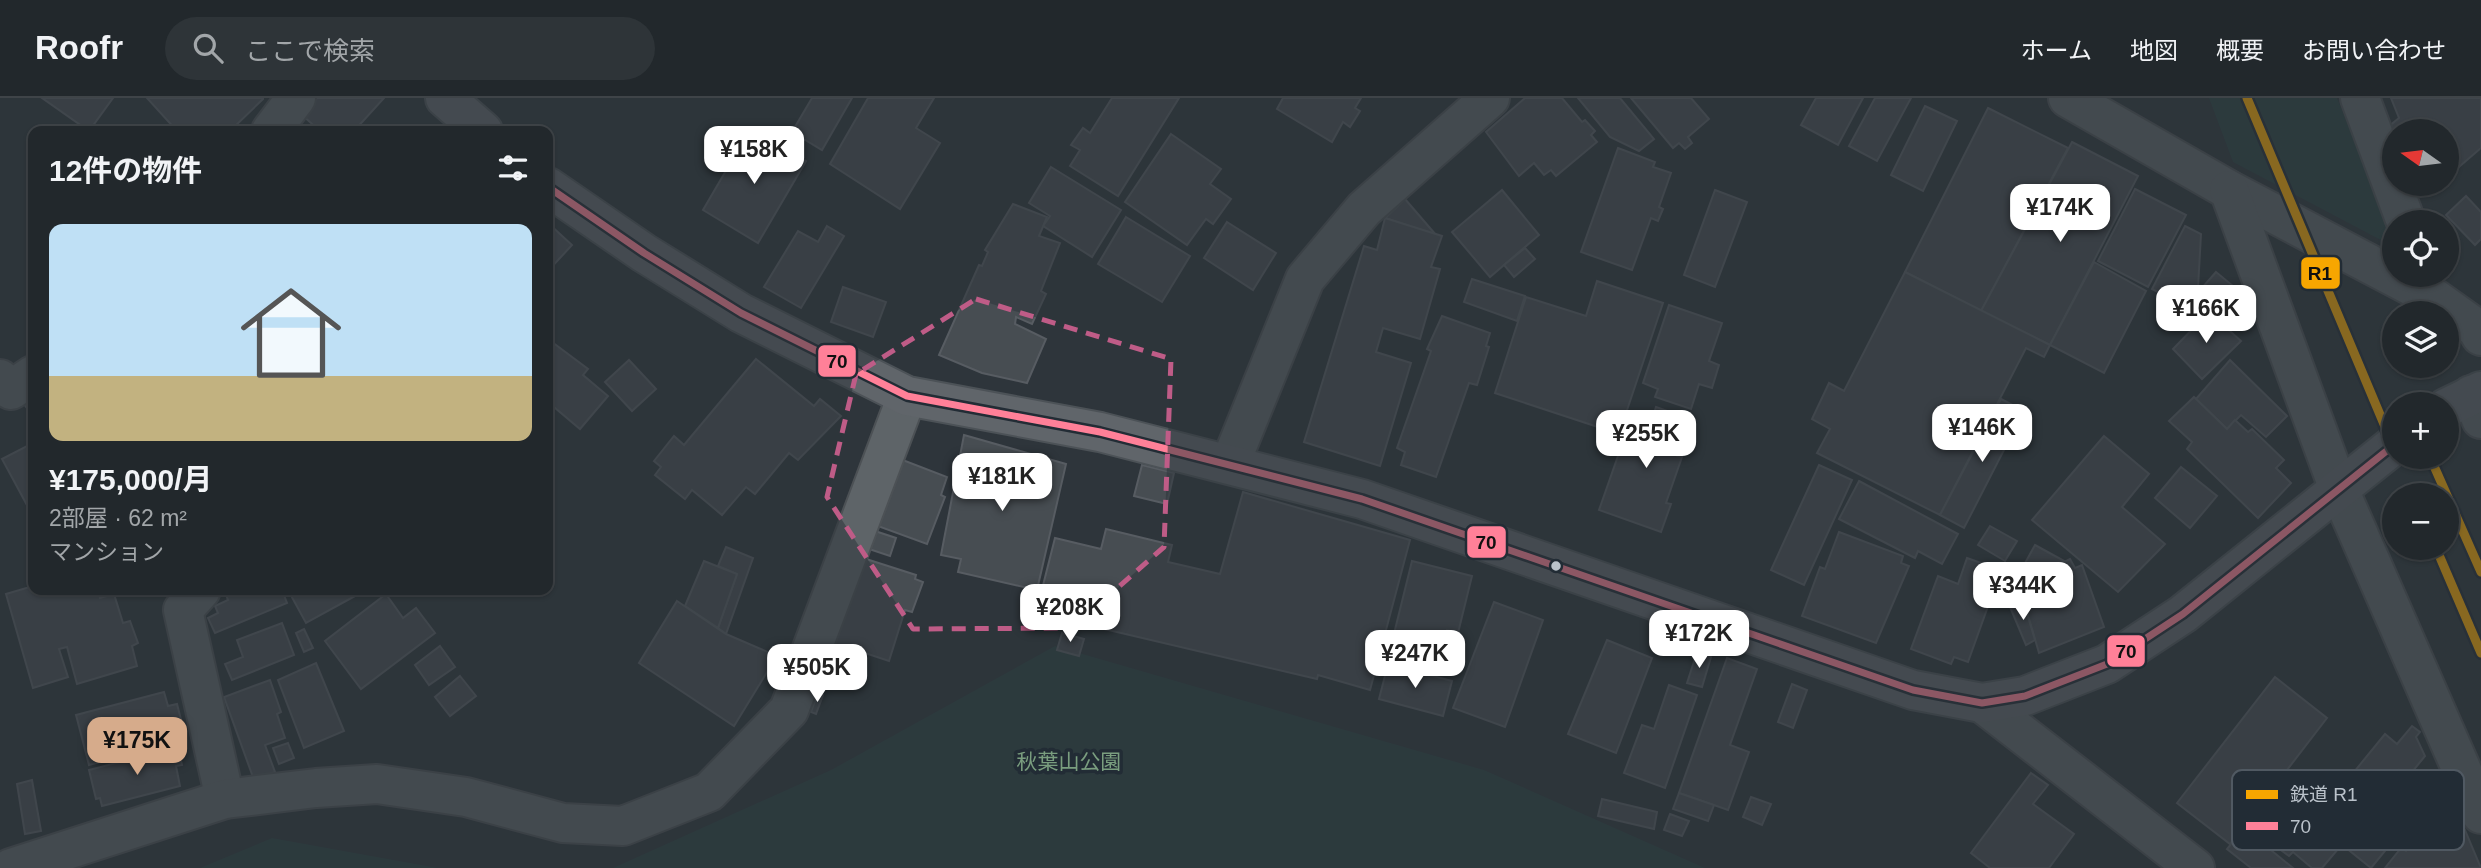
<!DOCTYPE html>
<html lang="ja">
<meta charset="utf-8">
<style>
:root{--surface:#22282c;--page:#2e3438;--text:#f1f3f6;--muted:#a2a6a9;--line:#3f4448;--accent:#d6ab8b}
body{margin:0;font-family:Helvetica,"Noto Sans JP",sans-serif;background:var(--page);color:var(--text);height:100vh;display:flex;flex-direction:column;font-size:26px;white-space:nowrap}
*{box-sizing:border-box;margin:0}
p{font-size:23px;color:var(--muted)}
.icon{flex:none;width:38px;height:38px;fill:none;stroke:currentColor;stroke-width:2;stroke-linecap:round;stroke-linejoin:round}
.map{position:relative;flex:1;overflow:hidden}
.side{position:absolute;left:28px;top:28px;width:525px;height:469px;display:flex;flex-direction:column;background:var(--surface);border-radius:14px;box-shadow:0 2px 5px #0004,0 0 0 2px var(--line)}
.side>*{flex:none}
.needle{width:46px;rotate:284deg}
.controls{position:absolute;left:2382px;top:21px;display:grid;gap:14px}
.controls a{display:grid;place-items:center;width:77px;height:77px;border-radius:50%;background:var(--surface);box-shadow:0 2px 5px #0004,0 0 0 2px var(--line);font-size:35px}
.price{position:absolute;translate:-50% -60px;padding:0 16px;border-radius:14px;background:#fff;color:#222;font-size:23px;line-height:46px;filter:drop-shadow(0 2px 4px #0008)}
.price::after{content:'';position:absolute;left:50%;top:42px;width:21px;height:16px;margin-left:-10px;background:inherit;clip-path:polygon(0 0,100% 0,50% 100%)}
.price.on{background:var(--accent);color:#111}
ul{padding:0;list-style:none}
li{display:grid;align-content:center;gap:14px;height:371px;padding:0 21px}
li+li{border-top:2px solid var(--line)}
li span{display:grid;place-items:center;height:217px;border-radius:14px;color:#555}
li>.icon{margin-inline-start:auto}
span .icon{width:126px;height:126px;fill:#fffc;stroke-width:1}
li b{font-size:30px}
h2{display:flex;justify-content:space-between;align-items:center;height:84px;padding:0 21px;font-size:30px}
header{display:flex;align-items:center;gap:42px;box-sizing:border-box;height:98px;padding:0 35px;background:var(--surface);border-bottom:2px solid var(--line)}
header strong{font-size:33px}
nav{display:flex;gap:38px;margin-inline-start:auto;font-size:24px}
.search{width:490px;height:63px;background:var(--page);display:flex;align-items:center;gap:18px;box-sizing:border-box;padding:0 24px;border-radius:38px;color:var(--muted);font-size:26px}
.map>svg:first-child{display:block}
.green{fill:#2c4141}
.building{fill:#474d52;stroke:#575c62;stroke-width:2}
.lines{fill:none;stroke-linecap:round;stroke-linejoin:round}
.minor-casing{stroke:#4c5155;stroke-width:42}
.major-casing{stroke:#4c5257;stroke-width:42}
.minor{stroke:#5e6468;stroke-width:38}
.major{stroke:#60656a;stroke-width:38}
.bus-1-casing{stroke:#222c35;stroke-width:12}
.bus-1{stroke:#ff8098;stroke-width:7}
.rail-1-casing{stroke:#222c35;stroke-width:14}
.rail-1{stroke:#f7a600;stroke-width:9}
.marked{fill:none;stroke:#bf5c87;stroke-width:5;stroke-dasharray:14 9;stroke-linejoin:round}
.bus-dot{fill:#bac2ca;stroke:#222c35;stroke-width:2.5}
.labels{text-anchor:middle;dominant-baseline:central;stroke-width:7;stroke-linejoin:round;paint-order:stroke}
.park-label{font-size:21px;fill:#7a9e7f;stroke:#222c35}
.key{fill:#222c35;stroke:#505962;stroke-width:2}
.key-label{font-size:19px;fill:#bac2ca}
.line-badge{stroke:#222c35;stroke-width:2.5}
.pale-badge-label{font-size:19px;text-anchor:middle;font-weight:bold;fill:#111}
</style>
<header>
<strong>Roofr</strong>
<div class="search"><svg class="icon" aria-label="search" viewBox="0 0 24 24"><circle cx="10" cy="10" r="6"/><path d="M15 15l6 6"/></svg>ここで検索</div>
<nav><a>ホーム</a><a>地図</a><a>概要</a><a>お問い合わせ</a></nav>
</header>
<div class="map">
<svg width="2481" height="770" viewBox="0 0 2481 770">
<rect width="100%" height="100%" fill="#2e353b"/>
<g class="green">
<polygon points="2209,0 2337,0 2394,141 2394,149 2233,64"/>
<polygon points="1055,548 1484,672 1705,770 613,770 831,672"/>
<polygon points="272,740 438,770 200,770"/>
</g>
<g class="building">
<polygon points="42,0 113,0 89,33"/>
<polygon points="147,0 263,0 263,1 230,33 177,33"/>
<polygon points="317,0 384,0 354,33 320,33 302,17"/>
<polygon points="812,0 852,0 822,52 792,34"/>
<polygon points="868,0 934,0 916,30 940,45 900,111 830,66"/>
<polygon points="1112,0 1179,0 1118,98 1070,68 1080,52 1071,47 1083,30 1090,35"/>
<polygon points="1283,0 1361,0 1355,10 1360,13 1350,29 1343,24 1332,44 1277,11"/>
<polygon points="1525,0 1562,0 1582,24 1585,22 1595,33 1591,37 1597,44 1556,78 1551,72 1544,77 1534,65 1519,78 1486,34"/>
<polygon points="1578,0 1620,0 1654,41 1639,53 1610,39"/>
<polygon points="1631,0 1691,0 1709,21 1688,39 1692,45 1685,51 1679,45 1673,50"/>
<polygon points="1816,0 1863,0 1838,47 1801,27"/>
<polygon points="1875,0 1911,0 1877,63 1849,48"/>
<polygon points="2391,0 2481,0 2481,50 2446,80 2446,33 2394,33 2394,37 2388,29 2399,20"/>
<polygon points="1925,8 1957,23 1923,93 1891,77"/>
<polygon points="1988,10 2068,50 1981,213 1905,174"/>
<polygon points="751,30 806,63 758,145 703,112"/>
<polygon points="1171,36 1221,71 1210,86 1231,101 1213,126 1206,121 1187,147 1125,104"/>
<polygon points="2072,44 2138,78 2050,247 1981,213"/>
<polygon points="1618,50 1655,64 1653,69 1671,75 1659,109 1663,111 1658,123 1651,120 1632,172 1581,154"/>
<polygon points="1051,69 1121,112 1092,159 1043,128 1050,118 1029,105"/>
<polygon points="2135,91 2186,117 2148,189 2098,163"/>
<polygon points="1502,92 1539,137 1490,179 1452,134"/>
<polygon points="1715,92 1747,104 1715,189 1684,177"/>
<polygon points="2466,98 2481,114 2481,141 2475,147 2446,117"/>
<polygon points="1405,101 1436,137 1385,120"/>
<polygon points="1013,106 1047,119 1039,138 1060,145 1041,193 1046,196 1032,226 1016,219 1015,226 1046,241 1027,285 982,275 939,257 979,167 982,168 988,154 985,152"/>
<polygon points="1126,119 1190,158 1162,204 1098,166"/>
<polygon points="1385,120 1442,138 1431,169 1440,171 1420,241 1383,230 1376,254 1411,265 1380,368 1304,344 1364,148 1377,152"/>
<polygon points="1227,124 1276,155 1253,192 1204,160"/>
<polygon points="548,125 572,147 548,173"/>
<polygon points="827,128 844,138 801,210 764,189 798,133 818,144"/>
<polygon points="2185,128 2201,136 2198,190 2187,209 2152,191"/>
<polygon points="1525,150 1535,161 1514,179 1504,167"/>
<polygon points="2094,164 2146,193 2104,275 2050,247"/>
<polygon points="1905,174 2050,247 2044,259 2026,250 1940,417 1817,355 1830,331 1812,321 1829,285 1844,293"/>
<polygon points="2216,174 2233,188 2211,213 2195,198"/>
<polygon points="1472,181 1525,198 1517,223 1464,204"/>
<polygon points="1597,183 1663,205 1619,336 1495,295 1526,199 1586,218"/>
<polygon points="843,189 886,204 873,239 831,224"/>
<polygon points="1669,207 1722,225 1709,263 1719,267 1712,290 1699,286 1691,311 1655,299 1658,291 1643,285"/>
<polygon points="2209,214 2241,243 2202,281 2173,251"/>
<polygon points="1442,218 1490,235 1486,248 1489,249 1477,287 1469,285 1436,379 1401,367 1405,354 1397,350 1431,253 1427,251"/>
<polygon points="548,241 588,271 583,277 608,298 580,331 548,304"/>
<polygon points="756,261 814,308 820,301 841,318 798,362 789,355 755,396 746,389 722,417 692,392 685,401 655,377 661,369 654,363 674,338 684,347"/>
<polygon points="629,262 656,291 632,313 605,284"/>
<polygon points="2230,262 2287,318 2266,339 2241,317 2227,331 2196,301"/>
<polygon points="33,297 33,318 23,305"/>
<polygon points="2194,299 2227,331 2235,322 2248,334 2252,331 2284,362 2276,370 2291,385 2258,420 2187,351 2192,344 2169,323"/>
<polygon points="2001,301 2024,313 1964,430 1940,417"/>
<polygon points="1656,309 1690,321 1677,358 1682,359 1666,405 1671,406 1661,434 1599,412 1632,318 1651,324"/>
<polygon points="964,337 1066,366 1037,492 958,474 961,461 941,457"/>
<polygon points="2104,338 2149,376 2122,409 2165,446 2118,494 2032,422"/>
<polygon points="29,347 33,354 33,406 28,409 2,361"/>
<polygon points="900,361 947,379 941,397 945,399 927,446 875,427"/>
<polygon points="1142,367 1174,375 1167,406 1134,398"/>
<polygon points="1819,367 1852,382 1804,487 1771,472"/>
<polygon points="2181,369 2217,398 2190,430 2155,400"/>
<polygon points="1859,383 1958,436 1942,466 1918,453 1915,460 1839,421"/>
<polygon points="1243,394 1410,442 1370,592 1318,577 1317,581 1036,515 1055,440 1101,451 1106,431 1172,447 1168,464 1220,476"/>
<polygon points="1990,428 2017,443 2005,463 1978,447"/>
<polygon points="872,432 896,440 890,458 860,448"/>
<polygon points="1839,434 1903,458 1901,465 1909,468 1876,545 1802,518 1820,469 1825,471"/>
<polygon points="2035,447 2066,464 2039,477 2024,467"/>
<polygon points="726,449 753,460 726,536 718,530 737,476 718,468"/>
<polygon points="863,460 916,477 915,481 923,484 912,514 905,512 889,563 856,552 850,569 830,562"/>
<polygon points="1967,460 2001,472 1968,564 1954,559 1951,566 1911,551 1938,478 1958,486"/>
<polygon points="2070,461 2075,470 2082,467 2104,529 2039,555 2019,486"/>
<polygon points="704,463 737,476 718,530 685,508"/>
<polygon points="1412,463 1472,478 1458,535 1447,532 1436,574 1387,564"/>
<polygon points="33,488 33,492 98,492 100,500 114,496 123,525 130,523 138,545 132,548 137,568 77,586 67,549 59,551 68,579 33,590 6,496"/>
<polygon points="224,492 282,492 287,505 215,535 208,520 218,515 215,508 228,502"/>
<polygon points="288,492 366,492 306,525"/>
<polygon points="386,496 403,520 416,510 435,535 361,591 325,543"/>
<polygon points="2023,502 2035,542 2026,547 2010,509"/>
<polygon points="677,503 726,536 777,558 734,628 639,565"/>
<polygon points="1494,504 1543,522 1505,629 1453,610"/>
<polygon points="282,525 294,557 232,582 225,566 243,559 237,542"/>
<polygon points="304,531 313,550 304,554 296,535"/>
<polygon points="1062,535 1084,541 1079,558 1057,552"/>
<polygon points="1607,542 1652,560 1616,655 1568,636"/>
<polygon points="440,548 455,569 429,587 415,567"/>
<polygon points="1697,554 1711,559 1702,589 1687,585"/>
<polygon points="1727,560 1757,571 1730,647 1749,654 1728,712 1679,695"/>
<polygon points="316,565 344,633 304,650 278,582"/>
<polygon points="1388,566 1452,583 1443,618 1379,601"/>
<polygon points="460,578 476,598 450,618 435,599"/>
<polygon points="2275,579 2327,620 2230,746 2177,705"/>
<polygon points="270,582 281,614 277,616 285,640 265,647 275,674 254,682 224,599"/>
<polygon points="1792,586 1807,592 1793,630 1778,624"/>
<polygon points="1669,587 1697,597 1665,690 1624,675 1642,627 1654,631"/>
<polygon points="164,594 168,608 177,606 186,641 89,667 76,617"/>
<polygon points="818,595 823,597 816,616 811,614"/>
<polygon points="2412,628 2420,634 2416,639 2425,658 2408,679 2399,672 2387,687 2408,704 2391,724 2345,685 2385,636 2397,646"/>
<polygon points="288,645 294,660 279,666 273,650"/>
<polygon points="178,649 182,667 176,668 180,688 102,708 100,700 96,701 89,672"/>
<polygon points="2031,675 2048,687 2033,706 2074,736 2049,770 1990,770 1971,755"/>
<polygon points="2288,675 2355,731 2322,770 2312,770 2293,754 2289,758 2245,726"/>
<polygon points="2436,679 2446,687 2481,770 2385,770 2401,750 2406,753 2413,745 2395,729"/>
<polygon points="32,682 41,733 25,736 17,686"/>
<polygon points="1679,695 1714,707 1708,723 1673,711"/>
<polygon points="1751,699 1771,706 1762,727 1743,719"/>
<polygon points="1602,701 1657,714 1654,731 1598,718"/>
<polygon points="1670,716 1689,723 1682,738 1664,732"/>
<polygon points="2368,721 2394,742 2371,770 2345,749"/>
<polygon points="2244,730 2293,770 2251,770 2227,751"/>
</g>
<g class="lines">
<defs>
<g id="minor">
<polyline points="2068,0 2229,92 2434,200 2476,230 2481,238"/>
<polyline points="2360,0 2406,124"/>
<polyline points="271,33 296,0"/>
<polyline points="2229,92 2338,389 2481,716"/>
<polyline points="0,281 11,292 33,277"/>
<polyline points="2471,297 2481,321"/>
<polyline points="1230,366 1305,181 1364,111 1490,0"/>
<polyline points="201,492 183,512 225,701"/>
<polyline points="1982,605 2195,770"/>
<polyline points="11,770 225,701 316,690 377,686 466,699 563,725 623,728 709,694 789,612 907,298"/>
</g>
<g id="major">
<polyline points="445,0 483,33"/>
<polyline points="548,89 644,155 741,215 907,298 1100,334 1362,401 1913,592 1982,605 2025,598 2107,566 2183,516 2394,347"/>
<polyline points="2446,310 2481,293"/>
</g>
</defs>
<use href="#minor" class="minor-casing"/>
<use href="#major" class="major-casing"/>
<use href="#minor" class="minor"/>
<use href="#major" class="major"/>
<defs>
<polyline id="bus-1" points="548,89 644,155 741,215 907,298 1100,334 1362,401 1913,592 1982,605 2025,598 2107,566 2183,516 2394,347"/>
</defs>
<use href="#bus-1" class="bus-1-casing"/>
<use href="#bus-1" class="bus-1"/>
<defs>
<g id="rail-1">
<polyline points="2247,0 2394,350"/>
<polyline points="2430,359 2481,474"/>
<polyline points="2436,450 2481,555"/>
</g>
</defs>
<use href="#rail-1" class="rail-1-casing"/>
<use href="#rail-1" class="rail-1"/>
</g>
<path d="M0 0H2481V770H0ZM976 201 1171 261 1164 449 1072 530 913 531 827 399 856 276Z" fill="#2e353b" fill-opacity=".55" fill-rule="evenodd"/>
<path class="marked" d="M976 201 1171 261 1164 449 1072 530 913 531 827 399 856 276Z"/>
<circle class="bus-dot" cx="1556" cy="468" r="6"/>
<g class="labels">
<g class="park-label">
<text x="1069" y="663">秋葉山公園</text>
</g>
</g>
<rect x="2232" y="672" width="232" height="80" rx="10" class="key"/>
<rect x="2246" y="692" width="32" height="9" fill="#f7a600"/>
<rect x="2246" y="724" width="32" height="8" fill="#ff8098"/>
<g class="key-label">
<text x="2290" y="703">鉄道 R1</text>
<text x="2290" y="735">70</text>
</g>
<g class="line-badge">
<rect x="2300" y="158" width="41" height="34" rx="7" fill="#f7a600"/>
<rect x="817" y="246" width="40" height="34" rx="7" fill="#ff8098"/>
<rect x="1466" y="427" width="41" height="34" rx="7" fill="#ff8098"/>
<rect x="2106" y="536" width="40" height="34" rx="7" fill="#ff8098"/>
</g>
<g class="pale-badge-label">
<text x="2320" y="182">R1</text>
<text x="837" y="270">70</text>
<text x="1486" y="451">70</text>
<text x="2126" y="560">70</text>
</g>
</svg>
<div class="controls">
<a><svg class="needle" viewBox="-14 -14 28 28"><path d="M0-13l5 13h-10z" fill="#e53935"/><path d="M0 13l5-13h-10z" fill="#a2a6a9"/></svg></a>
<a><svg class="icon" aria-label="locate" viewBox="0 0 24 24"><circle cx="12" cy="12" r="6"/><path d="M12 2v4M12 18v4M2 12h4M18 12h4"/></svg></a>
<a><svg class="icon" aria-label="layers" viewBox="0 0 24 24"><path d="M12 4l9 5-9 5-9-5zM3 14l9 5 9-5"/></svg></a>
<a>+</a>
<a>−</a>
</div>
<b class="price" style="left:754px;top:88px">¥158K</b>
<b class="price" style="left:2060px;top:146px">¥174K</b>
<b class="price" style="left:2206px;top:247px">¥166K</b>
<b class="price" style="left:1982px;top:366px">¥146K</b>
<b class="price" style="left:1646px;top:372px">¥255K</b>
<b class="price" style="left:1002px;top:415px">¥181K</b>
<b class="price" style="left:2023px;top:524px">¥344K</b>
<b class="price" style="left:1070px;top:546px">¥208K</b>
<b class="price" style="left:1699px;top:572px">¥172K</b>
<b class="price" style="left:1415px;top:592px">¥247K</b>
<b class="price" style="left:817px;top:606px">¥505K</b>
<b class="price on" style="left:137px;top:679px">¥175K</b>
<section class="side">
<h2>12件の物件<svg class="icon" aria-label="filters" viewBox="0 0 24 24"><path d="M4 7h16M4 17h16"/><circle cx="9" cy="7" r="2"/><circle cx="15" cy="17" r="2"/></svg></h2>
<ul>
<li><span style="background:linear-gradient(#bfe0f5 70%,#c2b280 0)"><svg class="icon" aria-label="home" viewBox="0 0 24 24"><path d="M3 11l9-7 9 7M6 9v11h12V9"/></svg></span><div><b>¥175,000/月</b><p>2部屋 · 62 m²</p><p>マンション</p></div></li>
</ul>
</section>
</div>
